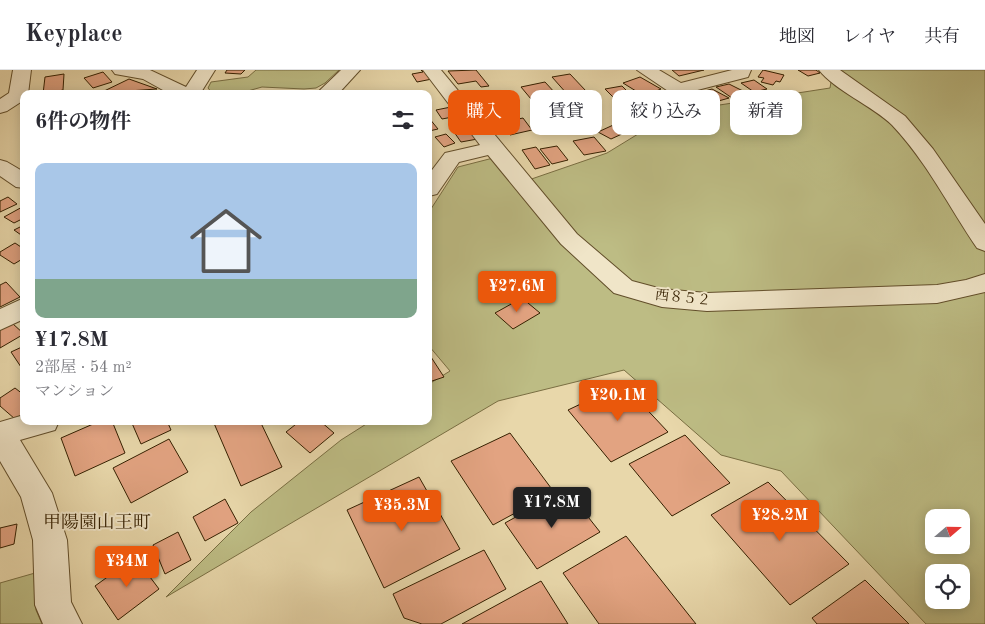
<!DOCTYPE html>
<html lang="ja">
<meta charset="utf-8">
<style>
:root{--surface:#fff;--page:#f7f7f7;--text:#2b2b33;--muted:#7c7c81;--line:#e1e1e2;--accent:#ea580c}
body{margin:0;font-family:"Old Standard TT","Noto Serif JP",serif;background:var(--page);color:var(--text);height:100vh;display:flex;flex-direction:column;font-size:19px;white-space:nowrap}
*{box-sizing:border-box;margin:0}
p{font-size:16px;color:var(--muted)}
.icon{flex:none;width:28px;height:28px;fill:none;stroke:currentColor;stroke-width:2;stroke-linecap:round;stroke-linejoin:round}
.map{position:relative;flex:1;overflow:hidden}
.drawer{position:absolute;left:20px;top:20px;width:412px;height:335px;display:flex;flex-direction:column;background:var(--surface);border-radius:10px;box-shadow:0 2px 12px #0003}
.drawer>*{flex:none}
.guide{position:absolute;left:448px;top:20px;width:462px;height:45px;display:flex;gap:10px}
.needle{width:32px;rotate:70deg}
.buttons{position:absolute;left:925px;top:439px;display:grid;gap:10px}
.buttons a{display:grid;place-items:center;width:45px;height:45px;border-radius:10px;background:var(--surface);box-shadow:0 2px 12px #0003;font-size:25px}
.price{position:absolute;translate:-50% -42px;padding:0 11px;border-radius:5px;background:var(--accent);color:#fff;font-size:16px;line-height:32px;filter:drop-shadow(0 1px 2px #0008)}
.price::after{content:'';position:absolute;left:50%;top:30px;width:15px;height:11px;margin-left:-8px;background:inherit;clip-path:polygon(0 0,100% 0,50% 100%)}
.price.current{background:#222;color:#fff}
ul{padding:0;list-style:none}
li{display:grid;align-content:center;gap:10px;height:265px;padding:0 15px}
li span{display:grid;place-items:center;height:155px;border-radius:10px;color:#555}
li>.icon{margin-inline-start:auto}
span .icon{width:90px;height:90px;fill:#fffc;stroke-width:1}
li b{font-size:21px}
h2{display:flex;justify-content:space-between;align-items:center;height:60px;padding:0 15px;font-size:21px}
.pill{padding:0 18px;border-radius:10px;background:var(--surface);box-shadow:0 2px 12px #0003;font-size:18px;line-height:45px}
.pill.current{background:var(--accent);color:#fff}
header{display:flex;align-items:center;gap:30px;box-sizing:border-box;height:70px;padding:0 25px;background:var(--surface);border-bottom:1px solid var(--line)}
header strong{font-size:24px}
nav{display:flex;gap:28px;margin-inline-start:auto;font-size:18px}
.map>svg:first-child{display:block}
.green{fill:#bdbc84;stroke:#796e42;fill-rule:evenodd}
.building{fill:#e2a381;stroke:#352000}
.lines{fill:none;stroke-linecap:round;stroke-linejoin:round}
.minor-casing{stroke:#624e2a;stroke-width:2}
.minor{fill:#f0e5c8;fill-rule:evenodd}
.labels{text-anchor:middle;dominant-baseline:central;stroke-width:4;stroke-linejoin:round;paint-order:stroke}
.street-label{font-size:14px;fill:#352000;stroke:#f0e5c8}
.near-neighbourhood-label{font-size:18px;fill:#352000;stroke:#f0e5c8}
</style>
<header>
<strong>Keyplace</strong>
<nav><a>地図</a><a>レイヤ</a><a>共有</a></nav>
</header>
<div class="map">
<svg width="985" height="554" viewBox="0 0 985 554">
<rect width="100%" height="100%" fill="#e8d7aa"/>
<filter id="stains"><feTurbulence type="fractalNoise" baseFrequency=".004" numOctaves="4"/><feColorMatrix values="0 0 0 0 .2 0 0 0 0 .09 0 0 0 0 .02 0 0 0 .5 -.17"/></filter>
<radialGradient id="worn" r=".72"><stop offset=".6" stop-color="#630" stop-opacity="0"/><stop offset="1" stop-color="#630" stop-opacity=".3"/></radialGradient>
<g class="green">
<polygon points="256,0 339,0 325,13 316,18 304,19 262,17 237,24 213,24 208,18 211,12 248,7"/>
<path d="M833 0H985V554H926L781 401 721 385 624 300 498 331 166 527 251 442 341 370 371 351H429V314L450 301 429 276V142L458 97 497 87 517 114 607 83 674 42 830 18ZM934 448H961V475H934ZM934 502H961V530H934Z"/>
<polygon points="35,503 36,540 42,554 0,554 0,513"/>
</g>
<g class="building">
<polygon points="227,0 245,0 241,4 225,3"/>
<polygon points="421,0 428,0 432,9 417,12 412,4 423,2"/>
<polygon points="476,0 489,16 481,17 476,11 458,14 448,1"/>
<polygon points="672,0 704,0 679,6"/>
<polygon points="763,0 784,5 780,12 776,11 773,15 761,12 764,8 758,7"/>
<polygon points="798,0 816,0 820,3 808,6"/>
<polygon points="103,2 112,12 93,18 84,8"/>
<polygon points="64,4 63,20 43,24 45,7"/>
<polygon points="570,4 586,21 568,25 552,7"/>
<polygon points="640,7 661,19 644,26 623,13"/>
<polygon points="129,9 157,19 100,23"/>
<polygon points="754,10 767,19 754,22 741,13"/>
<polygon points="545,12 556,24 531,29 521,17"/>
<polygon points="729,14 743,21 738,23 741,25 732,28 716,17"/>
<polygon points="622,16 632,26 615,29 605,19"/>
<polygon points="712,19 729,28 715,32 711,30 701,32 691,25"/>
<polygon points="496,28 510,47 494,50 480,31"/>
<polygon points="593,33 600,40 579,44 572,37"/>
<polygon points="643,34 663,54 652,56 649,53 639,55 628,43 637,41 633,37"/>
<polygon points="456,36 463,45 442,49 436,40"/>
<polygon points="565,39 572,47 551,52 544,44"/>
<polygon points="429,48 438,59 429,61"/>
<polygon points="523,48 532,60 510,65 500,53"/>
<polygon points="622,51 635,58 611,69 598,62"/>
<polygon points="476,58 483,68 461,72 454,62"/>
<polygon points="446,64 455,73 444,77 435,67"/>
<polygon points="594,67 606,81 584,85 573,71"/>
<polygon points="557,76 568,90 552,94 540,79"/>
<polygon points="536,77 550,95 535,99 522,80"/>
<polygon points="8,127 17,134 0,142 0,131"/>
<polygon points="24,136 24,148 14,153 4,147"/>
<polygon points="24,155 24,167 14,160"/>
<polygon points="15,173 24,179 24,188 14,194 0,185 0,182"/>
<polygon points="6,212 20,227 0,237 0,215"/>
<polygon points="522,228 540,243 513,259 495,243"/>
<polygon points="12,253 24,264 0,278 0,260"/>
<polygon points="24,276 24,296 21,297 11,282"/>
<polygon points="431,287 444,307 429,312 429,288"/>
<polygon points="623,314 668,362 611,392 568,340"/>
<polygon points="15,318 24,325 24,343 15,349 0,336 0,328"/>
<polygon points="100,351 112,351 125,383 75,406 61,368"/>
<polygon points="131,351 167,351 171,360 141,374"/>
<polygon points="213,351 260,351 282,397 241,416"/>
<polygon points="300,351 320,351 334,363 310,383 286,362"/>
<polygon points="510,363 554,422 493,455 451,391"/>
<polygon points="685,365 730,413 672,446 629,394"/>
<polygon points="169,369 188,402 131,433 113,398"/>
<polygon points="419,407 460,479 384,518 347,440"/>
<polygon points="768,412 849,494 790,535 711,445"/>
<polygon points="566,419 600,462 537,499 505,453"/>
<polygon points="225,429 238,453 205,471 193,447"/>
<polygon points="17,454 14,474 0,478 0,458"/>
<polygon points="178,462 191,490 165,504 153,475"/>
<polygon points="626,466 696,554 599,554 563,503"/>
<polygon points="484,480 506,519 441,554 422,554 404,548 393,524"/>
<polygon points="135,487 159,519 118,550 95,516"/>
<polygon points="865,510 909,554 817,554 812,548"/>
<polygon points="541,511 568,554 462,554"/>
</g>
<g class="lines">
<defs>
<g id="minor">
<polygon points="13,0 31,0 28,24 24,24 24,30 7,41 0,43 0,29 9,23"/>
<polygon points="112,0 150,0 186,17 197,0 215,0 200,24 170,24 143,9 115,4"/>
<polygon points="341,0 360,0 338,24 316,24"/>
<polygon points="423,0 441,0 577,164 632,211 662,219 707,223 937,215 966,210 985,204 985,222 937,233 707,241 662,237 614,223 561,174 488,85 459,92 437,124 429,126 429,104 445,83 480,75"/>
<polygon points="637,0 659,0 681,13 732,0 751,0 748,7 678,25 671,23"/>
<path d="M819 0H840L905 46 933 79 985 154V181L977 178C949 137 927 92 892 55 874 37 833 19 819 0Z"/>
<polygon points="0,90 7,92 24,102 24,118 16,117 0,106"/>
<polygon points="24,228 24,249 0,260 0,239"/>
<polygon points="24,345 24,351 59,351 55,360 20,370 52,423 67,470 71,532 82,554 43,554 35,535 33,470 21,427 0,391 0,352"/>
</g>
</defs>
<use href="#minor" class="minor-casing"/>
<use href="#minor" class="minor"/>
</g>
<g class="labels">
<g class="street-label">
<text transform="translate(683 228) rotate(6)">西８５２</text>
</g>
<g class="near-neighbourhood-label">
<text x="97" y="453">甲陽園山王町</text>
</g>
</g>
<rect width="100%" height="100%" filter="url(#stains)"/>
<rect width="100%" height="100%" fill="url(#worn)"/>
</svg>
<div class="buttons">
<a><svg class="needle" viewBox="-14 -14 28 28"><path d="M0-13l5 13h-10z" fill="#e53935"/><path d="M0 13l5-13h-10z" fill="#7c7c81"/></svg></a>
<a><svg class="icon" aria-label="locate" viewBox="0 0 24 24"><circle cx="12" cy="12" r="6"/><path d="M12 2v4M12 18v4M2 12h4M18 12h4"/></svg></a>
</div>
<b class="price" style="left:517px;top:243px">¥27.6M</b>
<b class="price" style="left:618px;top:352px">¥20.1M</b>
<b class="price current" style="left:552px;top:459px">¥17.8M</b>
<b class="price" style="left:402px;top:462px">¥35.3M</b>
<b class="price" style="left:780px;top:472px">¥28.2M</b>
<b class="price" style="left:127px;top:518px">¥34M</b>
<div class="guide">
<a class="pill current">購入</a>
<a class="pill">賃貸</a>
<a class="pill">絞り込み</a>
<a class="pill">新着</a>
</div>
<section class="drawer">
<h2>6件の物件<svg class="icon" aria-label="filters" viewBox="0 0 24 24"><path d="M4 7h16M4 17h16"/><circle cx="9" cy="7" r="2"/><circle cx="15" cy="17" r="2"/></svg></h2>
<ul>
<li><span style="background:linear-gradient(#a9c7e8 75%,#7fa58c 0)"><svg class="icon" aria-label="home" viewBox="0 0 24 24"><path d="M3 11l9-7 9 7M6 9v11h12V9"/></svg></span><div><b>¥17.8M</b><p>2部屋 · 54 m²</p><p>マンション</p></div></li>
</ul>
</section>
</div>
